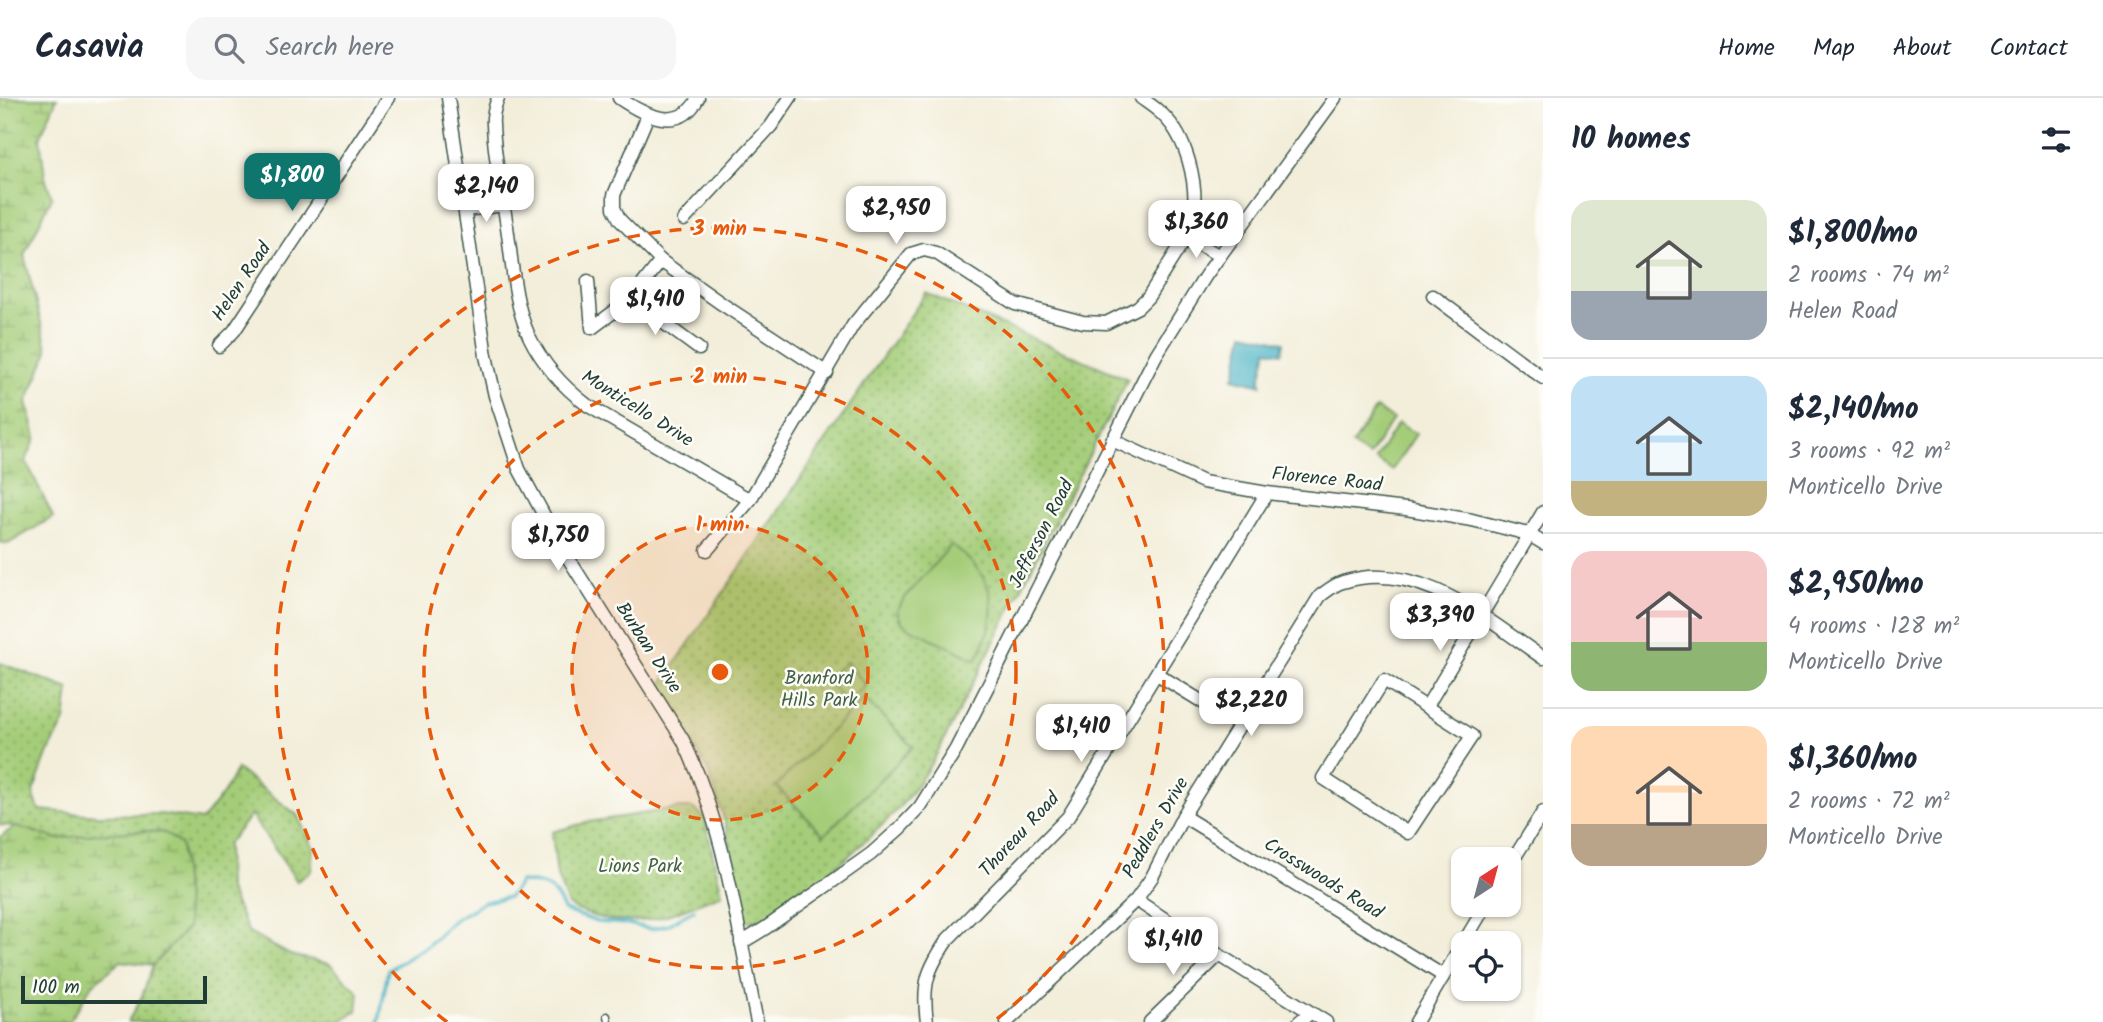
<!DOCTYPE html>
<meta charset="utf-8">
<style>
:root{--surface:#fff;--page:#f6f6f7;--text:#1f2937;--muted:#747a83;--line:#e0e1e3;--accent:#0f766e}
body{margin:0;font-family:Kalam,sans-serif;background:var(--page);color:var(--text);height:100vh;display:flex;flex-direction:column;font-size:26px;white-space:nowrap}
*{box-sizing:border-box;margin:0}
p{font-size:23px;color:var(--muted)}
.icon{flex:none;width:38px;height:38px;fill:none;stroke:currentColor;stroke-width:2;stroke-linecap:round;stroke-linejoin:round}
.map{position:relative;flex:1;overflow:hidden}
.drawer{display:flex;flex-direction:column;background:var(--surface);width:560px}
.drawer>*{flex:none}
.needle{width:46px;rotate:36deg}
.controls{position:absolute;left:1451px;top:749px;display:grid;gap:14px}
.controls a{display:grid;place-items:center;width:70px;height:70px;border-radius:14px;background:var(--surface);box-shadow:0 2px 5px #0004;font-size:35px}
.scale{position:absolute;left:21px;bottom:18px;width:186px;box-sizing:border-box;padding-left:7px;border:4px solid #1f3d34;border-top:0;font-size:19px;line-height:24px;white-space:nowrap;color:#1f3d34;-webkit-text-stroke:5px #fdfcf7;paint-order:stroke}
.price{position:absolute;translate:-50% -60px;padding:0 16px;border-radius:14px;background:#fff;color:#222;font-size:23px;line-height:46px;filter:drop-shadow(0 2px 4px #0008)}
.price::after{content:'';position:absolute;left:50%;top:42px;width:21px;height:16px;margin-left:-10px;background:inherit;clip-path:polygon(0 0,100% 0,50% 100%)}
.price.selected{background:var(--accent);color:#fff}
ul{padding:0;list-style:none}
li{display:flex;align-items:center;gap:21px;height:175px;padding:0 28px}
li+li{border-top:2px solid var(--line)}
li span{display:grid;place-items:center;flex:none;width:196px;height:140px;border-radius:21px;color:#555}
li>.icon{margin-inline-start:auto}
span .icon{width:84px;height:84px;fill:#fffc;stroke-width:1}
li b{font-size:30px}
h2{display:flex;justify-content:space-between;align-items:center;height:84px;padding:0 28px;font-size:30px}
header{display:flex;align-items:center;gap:42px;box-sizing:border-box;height:98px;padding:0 35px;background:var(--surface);border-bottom:2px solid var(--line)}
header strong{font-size:33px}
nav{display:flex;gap:38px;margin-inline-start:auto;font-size:24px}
.search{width:490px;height:63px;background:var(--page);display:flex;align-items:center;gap:18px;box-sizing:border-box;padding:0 24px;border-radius:21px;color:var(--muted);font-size:26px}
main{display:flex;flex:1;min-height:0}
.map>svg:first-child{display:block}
.green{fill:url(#green-dots);stroke:#628556;stroke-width:2}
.wetland{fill:url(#wetland-marsh);stroke:#628556;stroke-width:2}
.pitch{fill:#a5cd79;stroke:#628556;stroke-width:2}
.water{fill:#48b3c5;stroke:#34787c;stroke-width:2}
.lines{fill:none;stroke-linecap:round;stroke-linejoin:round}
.stream{stroke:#48b3c5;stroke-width:3.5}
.service-casing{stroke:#3f584d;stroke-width:9}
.minor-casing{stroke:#3f584d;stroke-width:15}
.service{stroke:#fff;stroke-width:6}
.minor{stroke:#fff;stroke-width:12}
.ring{fill:none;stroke:#e8590c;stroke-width:3.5;stroke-dasharray:12 9}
.labels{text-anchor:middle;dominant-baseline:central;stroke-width:5;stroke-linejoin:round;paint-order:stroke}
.street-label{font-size:19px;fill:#1f3d34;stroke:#fdfcf7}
.park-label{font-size:19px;fill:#406145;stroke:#fdfcf7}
.centre{fill:#e8590c;stroke:#fdfcf7;stroke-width:3.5}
.ring-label{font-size:21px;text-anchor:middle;font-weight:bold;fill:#e8590c;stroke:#fdfcf7;stroke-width:5;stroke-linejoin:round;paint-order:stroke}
</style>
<header>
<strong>Casavia</strong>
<div class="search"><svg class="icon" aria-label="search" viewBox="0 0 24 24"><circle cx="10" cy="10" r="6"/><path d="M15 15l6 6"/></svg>Search here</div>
<nav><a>Home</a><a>Map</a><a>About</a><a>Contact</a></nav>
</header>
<main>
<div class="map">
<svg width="1543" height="924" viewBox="0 0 1543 924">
<defs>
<pattern id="green-dots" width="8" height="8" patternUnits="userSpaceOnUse" patternTransform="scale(1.75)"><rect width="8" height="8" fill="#a5cd79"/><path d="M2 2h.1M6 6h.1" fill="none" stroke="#86a864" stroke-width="1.8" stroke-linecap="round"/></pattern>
<pattern id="wetland-marsh" width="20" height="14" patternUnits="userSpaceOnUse" patternTransform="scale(1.75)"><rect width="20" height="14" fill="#a5cd79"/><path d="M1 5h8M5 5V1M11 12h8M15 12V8" fill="none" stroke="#86a864"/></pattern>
</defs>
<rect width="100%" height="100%" fill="#fdfcf7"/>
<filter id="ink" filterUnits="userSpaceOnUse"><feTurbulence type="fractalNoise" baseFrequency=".0143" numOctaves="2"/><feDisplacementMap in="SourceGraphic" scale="14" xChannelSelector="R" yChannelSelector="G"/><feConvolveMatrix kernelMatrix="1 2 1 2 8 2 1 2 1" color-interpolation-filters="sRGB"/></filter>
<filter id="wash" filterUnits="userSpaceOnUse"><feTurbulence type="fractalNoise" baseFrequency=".00686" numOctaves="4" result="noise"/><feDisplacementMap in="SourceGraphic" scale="28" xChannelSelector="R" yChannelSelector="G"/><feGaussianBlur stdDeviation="1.57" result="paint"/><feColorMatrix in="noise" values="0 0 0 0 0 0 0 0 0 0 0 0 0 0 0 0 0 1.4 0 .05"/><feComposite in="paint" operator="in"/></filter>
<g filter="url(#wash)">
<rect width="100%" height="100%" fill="#f3eeda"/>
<g class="green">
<path d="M926 195 1128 281 939 652C928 671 917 689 903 705 882 730 778 827 748 824L745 819 725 724 708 673 660 588Z"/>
<polygon points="0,565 69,591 65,623 47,657 33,694 39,712 97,717 160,716 202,722 223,696 237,671 297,717 313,749 311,773 297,783 251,717 227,746 228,790 249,835 290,857 330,866 359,895 357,913 339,924 128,924 142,898 153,867 188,829 181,747 165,735 145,733 96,736 57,741 16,728 0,727"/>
<path d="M679 710H692L704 718 722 796C703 803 666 820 648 822 620 826 592 820 568 807L557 778 552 734 588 724Z"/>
</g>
<g class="wetland">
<polygon points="0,0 57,0 40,40 45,79 52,99 24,157 48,253 27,304 36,339 26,363 53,419 8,446 0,444"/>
<polygon points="16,728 57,741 96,736 145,733 165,735 181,747 188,829 153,867 121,863 92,887 69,924 0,924 0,739"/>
</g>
<g class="pitch">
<polygon points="1376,310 1393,321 1369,358 1352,347"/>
<polygon points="1398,325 1416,336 1392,372 1375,361"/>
<path d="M951 447C997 479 1002 513 976 562L910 530 901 524 897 513 903 502Z"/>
<polygon points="847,564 866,588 845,604 826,580"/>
<polygon points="864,600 913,649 824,737 776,688"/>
</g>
<polygon class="water" points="1244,235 1284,244 1282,255 1267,252 1260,283 1262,287 1233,280 1235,277"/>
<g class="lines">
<path class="stream" d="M379 924 388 872 427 848 454 822 484 804 509 799 520 784C544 785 555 788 564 812L597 824 628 826 651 831 667 827 694 812"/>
</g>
</g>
<g filter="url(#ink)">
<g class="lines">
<defs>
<polyline id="service" points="607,918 608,924"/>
<g id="minor">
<path d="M448 0 486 258 495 298 519 371 560 447 683 642C726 731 737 829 757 924"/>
<path d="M498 0C495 8 492 17 493 26 494 58 501 90 506 122 512 159 513 203 529 238 543 267 562 288 587 307L750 402"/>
<path d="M619 0C644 17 680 36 698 0"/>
<path d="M1141 0C1148 5 1156 10 1163 17 1187 40 1197 83 1194 115L1238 135"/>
<polyline points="648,17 614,97 614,110 620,122 661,163 722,206 827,275"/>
<polyline points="463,94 501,87"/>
<polyline points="465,112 504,107"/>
<polyline points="684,122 771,28 790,0"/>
<polyline points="1186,139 1220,158"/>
<polyline points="588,183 592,230 631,201 661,163"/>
<polyline points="1433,198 1543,280"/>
<polyline points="631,201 699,251"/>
<polyline points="219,248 234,233 388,0"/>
<polyline points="1112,342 1203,384 1267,395 1406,411 1472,422 1528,436 1543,445"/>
<polyline points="707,452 750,402 853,227 911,156 924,152 936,155 1015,206 1083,224 1106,225 1138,209 1148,199 1186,139 1194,115"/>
<polyline points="1157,576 1240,627"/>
<polygon points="1384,582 1472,638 1408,735 1323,680"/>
<polyline points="1427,608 1543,414"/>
<polyline points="1183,718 1442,877"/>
<polyline points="1508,770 1543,714"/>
<polyline points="1136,802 1219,857 1326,924"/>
<polyline points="741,845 764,831 819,793 871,756 899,731 920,709 956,651 1156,257 1206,177 1335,0"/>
<path d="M927 924C922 886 927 872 948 841L1068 719 1267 395"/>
<path d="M1007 924 1136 802 1152 779 1183 718 1320 498C1327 493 1335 486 1343 484 1417 460 1486 521 1543 560"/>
<polyline points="1150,924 1219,857"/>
<polyline points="1299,924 1310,915"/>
<polyline points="1416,924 1486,807"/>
</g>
</defs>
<use href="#service" class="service-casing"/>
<use href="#minor" class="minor-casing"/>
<use href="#service" class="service"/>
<use href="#minor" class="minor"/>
</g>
</g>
<circle cx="720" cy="574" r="148" fill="#e8590c" fill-opacity=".12"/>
<g class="ring">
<circle cx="720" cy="574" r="148"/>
<circle cx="720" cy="574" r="296"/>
<path d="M447 924A444 444 0 1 1 993 924"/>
</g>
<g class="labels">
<g class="street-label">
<text transform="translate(242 184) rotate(-56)">Helen Road</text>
<text transform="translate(637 311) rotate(32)">Monticello Drive</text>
<text transform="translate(1327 382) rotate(6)">Florence Road</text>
<text transform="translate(1042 436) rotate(-63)">Jefferson Road</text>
<text transform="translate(648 550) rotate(57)">Burban Drive</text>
<text transform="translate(1156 730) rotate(-60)">Peddlers Drive</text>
<text transform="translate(1020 737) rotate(-47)">Thoreau Road</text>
<text transform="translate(1323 781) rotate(32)">Crosswoods Road</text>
</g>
<g class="park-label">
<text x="819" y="581">Branford<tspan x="819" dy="22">Hills Park</tspan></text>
<text x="640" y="769">Lions Park</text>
</g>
</g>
<circle cx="720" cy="574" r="10" class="centre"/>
<g class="ring-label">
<text x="720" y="137">3 min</text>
<text x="720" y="285">2 min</text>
<text x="720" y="433">1 min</text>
</g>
</svg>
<div class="controls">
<a><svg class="needle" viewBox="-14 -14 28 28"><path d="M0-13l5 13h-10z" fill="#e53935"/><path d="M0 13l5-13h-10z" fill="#747a83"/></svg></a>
<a><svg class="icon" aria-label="locate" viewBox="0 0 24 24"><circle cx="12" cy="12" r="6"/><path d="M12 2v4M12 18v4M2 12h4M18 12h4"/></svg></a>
</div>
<div class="scale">100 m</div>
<b class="price selected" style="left:292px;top:115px">$1,800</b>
<b class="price" style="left:486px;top:126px">$2,140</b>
<b class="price" style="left:896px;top:148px">$2,950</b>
<b class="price" style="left:1196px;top:162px">$1,360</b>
<b class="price" style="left:655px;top:239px">$1,410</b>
<b class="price" style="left:558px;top:475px">$1,750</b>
<b class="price" style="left:1440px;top:555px">$3,390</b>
<b class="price" style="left:1251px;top:640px">$2,220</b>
<b class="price" style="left:1081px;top:666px">$1,410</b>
<b class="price" style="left:1173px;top:879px">$1,410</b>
</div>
<section class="drawer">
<h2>10 homes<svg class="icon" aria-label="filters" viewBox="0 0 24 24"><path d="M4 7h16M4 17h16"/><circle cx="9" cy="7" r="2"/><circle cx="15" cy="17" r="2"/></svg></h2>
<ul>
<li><span style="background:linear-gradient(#dfe7d0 65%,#9aa5b1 0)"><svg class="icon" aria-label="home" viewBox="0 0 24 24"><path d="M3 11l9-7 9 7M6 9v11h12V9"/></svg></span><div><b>$1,800/mo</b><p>2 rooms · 74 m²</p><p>Helen Road</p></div></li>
<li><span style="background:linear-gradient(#bfe0f5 75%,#c2b280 0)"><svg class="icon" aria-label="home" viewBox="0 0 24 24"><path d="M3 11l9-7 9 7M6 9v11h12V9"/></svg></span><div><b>$2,140/mo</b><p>3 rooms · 92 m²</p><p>Monticello Drive</p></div></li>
<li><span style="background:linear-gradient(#f6c9c9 65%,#8fb573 0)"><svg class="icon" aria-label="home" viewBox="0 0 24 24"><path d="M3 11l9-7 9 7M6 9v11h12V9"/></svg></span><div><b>$2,950/mo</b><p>4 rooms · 128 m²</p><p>Monticello Drive</p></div></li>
<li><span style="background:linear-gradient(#ffd9b3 70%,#b9a48a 0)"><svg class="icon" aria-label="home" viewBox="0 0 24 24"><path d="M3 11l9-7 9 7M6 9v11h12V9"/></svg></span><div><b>$1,360/mo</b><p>2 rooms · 72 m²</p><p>Monticello Drive</p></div></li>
</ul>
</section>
</main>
